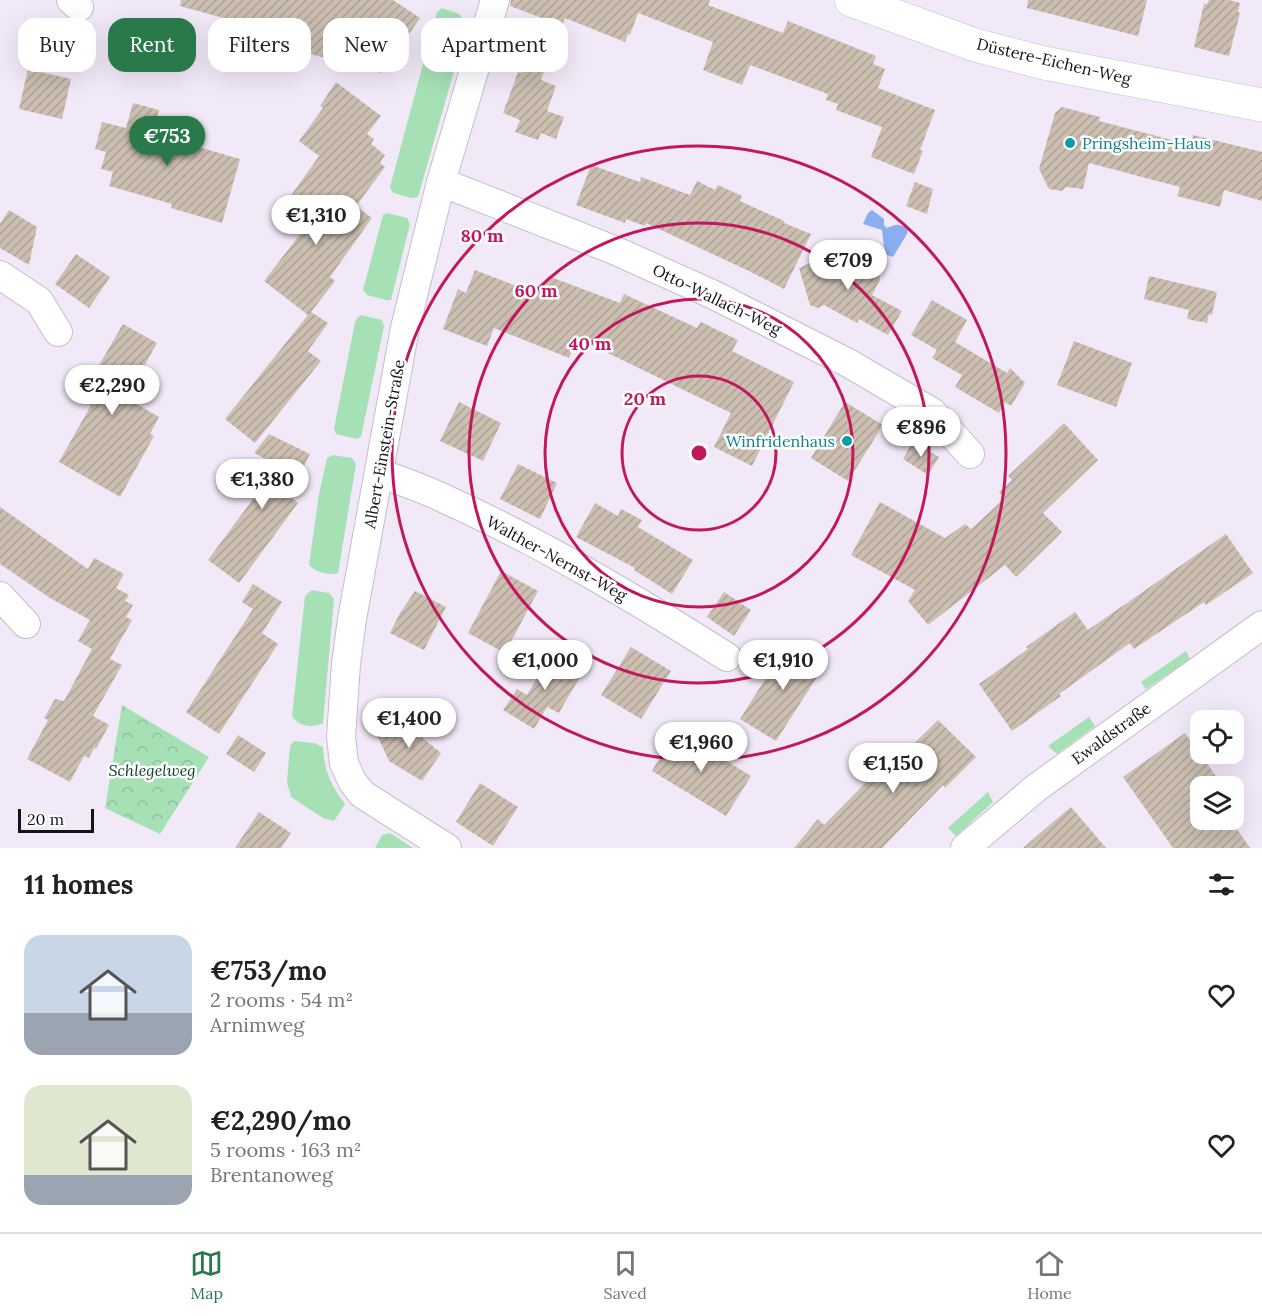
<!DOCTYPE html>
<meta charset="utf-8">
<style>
:root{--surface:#fff;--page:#f2f2f2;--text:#222;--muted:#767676;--line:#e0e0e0;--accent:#29794a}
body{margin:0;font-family:Lora,serif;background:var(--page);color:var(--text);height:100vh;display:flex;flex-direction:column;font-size:22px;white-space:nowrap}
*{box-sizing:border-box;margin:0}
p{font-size:20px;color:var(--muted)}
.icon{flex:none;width:33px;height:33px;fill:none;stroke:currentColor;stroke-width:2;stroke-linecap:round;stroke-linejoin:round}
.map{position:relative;height:848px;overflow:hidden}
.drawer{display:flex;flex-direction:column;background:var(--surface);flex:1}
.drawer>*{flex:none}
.hud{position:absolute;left:18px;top:18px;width:600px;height:54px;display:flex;gap:12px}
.fabs{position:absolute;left:1190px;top:710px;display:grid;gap:12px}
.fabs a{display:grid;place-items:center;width:54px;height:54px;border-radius:12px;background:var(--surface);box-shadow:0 6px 24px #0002;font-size:30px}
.scale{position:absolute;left:18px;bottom:15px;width:76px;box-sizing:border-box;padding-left:6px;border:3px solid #161318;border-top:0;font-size:16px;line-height:21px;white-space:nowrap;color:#161318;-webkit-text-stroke:4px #fff;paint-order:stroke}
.price{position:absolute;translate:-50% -51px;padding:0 14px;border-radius:21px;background:#fff;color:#222;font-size:20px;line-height:39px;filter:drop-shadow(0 2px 3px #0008)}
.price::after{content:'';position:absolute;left:50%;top:36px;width:18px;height:14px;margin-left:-9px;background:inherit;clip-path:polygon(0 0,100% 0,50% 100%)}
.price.current{background:var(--accent);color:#fff}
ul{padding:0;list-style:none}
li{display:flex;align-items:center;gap:18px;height:150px;padding:0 24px}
li span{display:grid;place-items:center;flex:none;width:168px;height:120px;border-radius:18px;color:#555}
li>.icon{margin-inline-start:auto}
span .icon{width:72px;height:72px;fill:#fffc;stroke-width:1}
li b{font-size:26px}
h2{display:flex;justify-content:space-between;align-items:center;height:72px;padding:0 24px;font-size:26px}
.chip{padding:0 21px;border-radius:18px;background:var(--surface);box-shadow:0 6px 24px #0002;font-size:21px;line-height:54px}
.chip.current{background:var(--accent);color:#fff}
.menu{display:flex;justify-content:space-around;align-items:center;height:84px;border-top:2px solid var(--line);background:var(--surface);font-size:16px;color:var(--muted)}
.menu a{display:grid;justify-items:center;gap:3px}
.menu .current{color:var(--accent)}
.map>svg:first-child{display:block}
.green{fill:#a6e1b6}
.forest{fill:url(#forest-crowns)}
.water{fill:#8aaef1}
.building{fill:url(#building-hatch)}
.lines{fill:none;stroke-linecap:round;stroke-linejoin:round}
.minor-casing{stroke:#c6bdcc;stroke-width:30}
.tertiary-casing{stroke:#c6bdcc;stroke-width:34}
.minor{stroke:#fff;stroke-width:28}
.tertiary{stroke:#fff;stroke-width:33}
.ring{fill:none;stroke:#c2185b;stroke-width:3}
.culture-dot{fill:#0f9aa8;stroke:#fff;stroke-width:2}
.labels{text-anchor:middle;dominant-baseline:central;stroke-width:5;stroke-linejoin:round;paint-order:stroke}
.street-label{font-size:16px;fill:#161318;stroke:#fff}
.culture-label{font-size:16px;fill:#0d838f;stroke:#fff;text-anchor:start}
.park-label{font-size:16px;font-style:italic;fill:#043f1e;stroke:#fff}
.centre{fill:#c2185b;stroke:#fff;stroke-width:3}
.ring-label{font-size:18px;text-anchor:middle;font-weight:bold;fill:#c2185b;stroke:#fff;stroke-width:5;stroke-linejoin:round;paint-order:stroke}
</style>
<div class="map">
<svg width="1262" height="848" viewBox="0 0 1262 848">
<defs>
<pattern id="forest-crowns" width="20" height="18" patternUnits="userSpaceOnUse" patternTransform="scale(1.5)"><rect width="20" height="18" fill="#a6e1b6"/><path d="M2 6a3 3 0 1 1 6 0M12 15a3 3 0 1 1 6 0" fill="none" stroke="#8ec09c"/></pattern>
<pattern id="building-hatch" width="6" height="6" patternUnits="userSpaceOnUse" patternTransform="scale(1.5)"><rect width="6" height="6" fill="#ccbfb2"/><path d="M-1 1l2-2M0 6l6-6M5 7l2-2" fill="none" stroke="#aea398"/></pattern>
</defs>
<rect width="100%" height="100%" fill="#f2e9f8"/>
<g class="green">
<polygon points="442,8 459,14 465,22 464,36 418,197 411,198 393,193 390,187 437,12"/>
<polygon points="387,213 407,218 410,224 391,300 386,300 367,295 363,290 383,215"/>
<polygon points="361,315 382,320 384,326 361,437 356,439 336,434 334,429 355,322 357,318"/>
<path d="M333 455 352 458 356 464 338 573C330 576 315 572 309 565L319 494 327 458Z"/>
<path d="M312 590 329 593 334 599 323 723C312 728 299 727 292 716L305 596Z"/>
<polygon points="1186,651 1190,659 1146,689 1141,682"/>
<polygon points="1089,717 1095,726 1057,754 1048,746"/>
<path d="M294 741 314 743 323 747C324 770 331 786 345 804L334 821 323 818 291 797 287 782 290 746Z"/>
<polygon points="988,792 993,802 956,836 948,828"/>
<polygon points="390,833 413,848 375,848 382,835"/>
</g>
<polygon class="forest" points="122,705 209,757 160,834 105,808"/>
<path class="water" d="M872 210 884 219V225L887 228C896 224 899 223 908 229L907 234 893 257 887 255 884 247 882 230 863 224 868 213Z"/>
<g class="building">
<polygon points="181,0 393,0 420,18 398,50 387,42 381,73 281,46 277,43 261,37 263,29 180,6"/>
<polygon points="511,0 710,0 708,5 783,33 788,21 876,56 873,64 885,69 878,88 935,110 920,150 923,151 914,174 871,157 882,127 836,110 838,104 826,100 828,94 750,65 742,85 703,70 713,42 638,13 630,35 628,34 625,42 565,18 541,80 556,86 547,111 564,117 556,139 541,133 538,140 515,132 520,120 503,113 518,72 522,73 542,18 510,6"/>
<polygon points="1028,0 1147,0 1138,36 1027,8"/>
<polygon points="1209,0 1229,0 1240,3 1238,12 1240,13 1229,56 1194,47 1204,4 1207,4"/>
<polygon points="133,35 158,42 151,66 127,60"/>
<polygon points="28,69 71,79 62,119 19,109"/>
<polygon points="336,82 381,116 367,134 374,139 371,144 385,155 380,163 385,167 356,206 372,218 330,277 335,281 311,312 328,323 308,351 321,361 255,443 225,419 308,315 264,281 304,229 280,211 319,156 299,141 323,108 320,106"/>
<polygon points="133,103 159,110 153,134 240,159 222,223 171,208 172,204 109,186 113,172 101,169 106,152 95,149 102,122 126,128"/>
<polygon points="1062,107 1100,117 1099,121 1191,145 1193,135 1262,152 1262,201 1224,190 1220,207 1177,196 1180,187 1089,163 1083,189 1066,187 1062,191 1049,189 1039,169 1055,113"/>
<polygon points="591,165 640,182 641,177 690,195 697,181 715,190 718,185 742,196 740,201 784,221 784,223 811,234 784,289 749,271 646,223 645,226 626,219 625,223 576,205"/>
<polygon points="915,182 933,189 927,214 906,206"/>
<polygon points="9,210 37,227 29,265 0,248 0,224"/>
<polygon points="838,250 846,255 852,268 867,265 879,272 880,280 872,295 902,311 888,335 859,319 857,323 824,305 818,308 810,305 799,268"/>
<polygon points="76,254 110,277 89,308 55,284"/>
<polygon points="475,270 529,291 545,284 548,276 620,303 624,294 697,328 701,322 738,340 732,351 794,382 752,466 714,447 731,413 577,338 569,358 494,328 487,346 443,329 458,289 466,293"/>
<polygon points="1149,276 1217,292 1212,315 1209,314 1207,323 1187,319 1189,310 1144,299"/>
<polygon points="932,300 967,320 955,342 1007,373 1010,368 1025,383 1011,406 1005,402 999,413 955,387 962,375 932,358 937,350 911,335"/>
<polygon points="123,324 157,343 126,398 159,417 150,434 154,436 120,497 59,462 91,405 66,391 77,371 91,379"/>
<polygon points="1074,341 1132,363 1116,407 1057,385"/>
<polygon points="459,402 501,423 483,461 440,441"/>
<polygon points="845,402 883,425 848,481 811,458"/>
<polygon points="1064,423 1098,460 1043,513 1062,532 1016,577 1005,565 928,625 908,601 915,590 851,555 880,502 945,538 965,524 971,529 1005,498 999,492 1012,480 1008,476"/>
<polygon points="269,434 310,454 289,496 298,503 239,583 208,560 278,465 254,453"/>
<polygon points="913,441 939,457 928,475 903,459"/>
<polygon points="518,464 557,483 540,519 500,499"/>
<polygon points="595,503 618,516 621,509 642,520 638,527 693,560 672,594 634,570 635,568 576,537"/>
<polygon points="0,507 88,569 94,558 124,574 116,588 129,595 125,601 133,605 126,617 132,620 110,659 122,665 93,716 109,725 96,749 94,748 89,758 84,756 70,782 27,759 48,720 44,718 55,699 64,701 92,649 78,641 90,620 50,598 0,564"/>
<polygon points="1226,534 1253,573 1206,605 1204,602 1134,649 1130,643 1059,694 1061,696 1012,731 979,684 1028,649 1026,647 1075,612 1088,630"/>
<polygon points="501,571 538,591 505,653 468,633"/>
<polygon points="253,584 282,602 262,633 278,644 219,734 186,712 253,609 242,602"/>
<polygon points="415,591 446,607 424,650 390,633 400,613"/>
<polygon points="724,592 751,610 734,636 707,617"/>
<polygon points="790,640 826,663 776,741 740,719"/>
<polygon points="631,647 671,671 641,719 601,695"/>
<polygon points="552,652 584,670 559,713 547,707 534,729 503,710 517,689 527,695"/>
<polygon points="410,717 418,734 441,753 422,781 389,761 377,735"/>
<polygon points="938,720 976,757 945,788 943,785 882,848 794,848 818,819 824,825 881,767 886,771"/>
<polygon points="676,730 751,776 726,816 652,771"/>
<polygon points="1185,733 1223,786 1200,786 1200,819 1230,819 1250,848 1173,848 1123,777"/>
<polygon points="238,735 266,753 254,772 226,754"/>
<polygon points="480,783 518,807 493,846 456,822"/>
<polygon points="1071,807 1106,848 1023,848 1047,827"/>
<polygon points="259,812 291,833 281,848 235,848"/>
</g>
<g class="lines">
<defs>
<g id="minor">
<polyline points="71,0 79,7"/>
<polyline points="441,182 614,250 714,295 850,364 932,412 970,454"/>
<polyline points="0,275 39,301 58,332"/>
<path d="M379 473C402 481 425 489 447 500 544 544 637 600 727 657"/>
<polyline points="0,596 26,624"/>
<polyline points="447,848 362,794 352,781 344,763 341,737 346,664 352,619 405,328 441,182 495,0"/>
<polyline points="965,848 1036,788 1262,625"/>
</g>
<polyline id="tertiary" points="851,0 975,45 1044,63 1262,105"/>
</defs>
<use href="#minor" class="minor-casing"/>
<use href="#tertiary" class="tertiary-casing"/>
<use href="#minor" class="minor"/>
<use href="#tertiary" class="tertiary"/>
</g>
<g class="ring">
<circle cx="699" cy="453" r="77"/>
<circle cx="699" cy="453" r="154"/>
<circle cx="699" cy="453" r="230"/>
<circle cx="699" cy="453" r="307"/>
</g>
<g class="culture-dot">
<circle cx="1070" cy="143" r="6"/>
<circle cx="847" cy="441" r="6"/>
</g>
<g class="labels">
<g class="street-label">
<text transform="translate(1054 61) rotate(13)">Düstere-Eichen-Weg</text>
<text transform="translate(717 299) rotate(26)">Otto-Wallach-Weg</text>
<text transform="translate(384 444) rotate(-80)">Albert-Einstein-Straße</text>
<text transform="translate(557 558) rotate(29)">Walther-Nernst-Weg</text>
<text transform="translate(1111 733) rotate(-36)">Ewaldstraße</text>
</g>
<g class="culture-label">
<text x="1082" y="143">Pringsheim-Haus</text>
<text x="835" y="441" text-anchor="end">Winfridenhaus</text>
</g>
<g class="park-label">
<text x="152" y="770">Schlegelweg</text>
</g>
</g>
<circle cx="699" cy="453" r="9" class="centre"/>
<g class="ring-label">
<text x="482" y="242">80 m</text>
<text x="536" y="297">60 m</text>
<text x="590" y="350">40 m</text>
<text x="645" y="405">20 m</text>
</g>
</svg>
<div class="fabs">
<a><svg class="icon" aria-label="locate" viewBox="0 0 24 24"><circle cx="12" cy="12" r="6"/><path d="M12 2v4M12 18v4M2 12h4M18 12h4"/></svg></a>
<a><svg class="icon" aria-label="layers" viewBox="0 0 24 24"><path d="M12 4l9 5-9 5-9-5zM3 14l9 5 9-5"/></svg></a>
</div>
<div class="scale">20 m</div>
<b class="price current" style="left:167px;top:167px">€753</b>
<b class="price" style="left:316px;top:246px">€1,310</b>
<b class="price" style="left:848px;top:291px">€709</b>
<b class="price" style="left:112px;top:416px">€2,290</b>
<b class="price" style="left:921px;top:458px">€896</b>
<b class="price" style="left:262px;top:510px">€1,380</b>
<b class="price" style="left:545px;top:691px">€1,000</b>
<b class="price" style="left:783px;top:691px">€1,910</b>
<b class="price" style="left:409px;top:749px">€1,400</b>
<b class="price" style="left:701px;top:773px">€1,960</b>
<b class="price" style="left:893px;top:794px">€1,150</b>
<div class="hud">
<a class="chip">Buy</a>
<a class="chip current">Rent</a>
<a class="chip">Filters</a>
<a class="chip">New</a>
<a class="chip">Apartment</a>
</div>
</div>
<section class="drawer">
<h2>11 homes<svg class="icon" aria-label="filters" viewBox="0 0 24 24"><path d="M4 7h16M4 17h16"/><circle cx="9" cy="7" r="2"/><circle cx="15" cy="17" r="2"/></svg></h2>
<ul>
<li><span style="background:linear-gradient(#c9d6e8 65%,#9aa5b1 0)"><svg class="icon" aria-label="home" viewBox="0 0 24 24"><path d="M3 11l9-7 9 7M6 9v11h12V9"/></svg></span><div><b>€753/mo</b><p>2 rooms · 54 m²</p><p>Arnimweg</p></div><svg class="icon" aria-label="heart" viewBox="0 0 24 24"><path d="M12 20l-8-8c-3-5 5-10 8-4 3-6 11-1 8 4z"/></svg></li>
<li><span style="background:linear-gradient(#dfe7d0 75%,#9aa5b1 0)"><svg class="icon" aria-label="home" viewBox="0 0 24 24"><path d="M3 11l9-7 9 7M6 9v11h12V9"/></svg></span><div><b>€2,290/mo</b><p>5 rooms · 163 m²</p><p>Brentanoweg</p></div><svg class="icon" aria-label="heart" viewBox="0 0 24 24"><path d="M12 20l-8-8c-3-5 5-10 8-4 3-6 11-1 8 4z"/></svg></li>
</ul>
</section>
<nav class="menu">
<a class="current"><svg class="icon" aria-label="map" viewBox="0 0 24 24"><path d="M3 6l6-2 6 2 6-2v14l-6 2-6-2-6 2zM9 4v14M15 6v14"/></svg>Map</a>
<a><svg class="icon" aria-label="saved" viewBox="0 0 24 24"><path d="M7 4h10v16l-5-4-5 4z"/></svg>Saved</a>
<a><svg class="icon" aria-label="home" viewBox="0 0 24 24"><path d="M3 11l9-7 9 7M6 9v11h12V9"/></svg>Home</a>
</nav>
